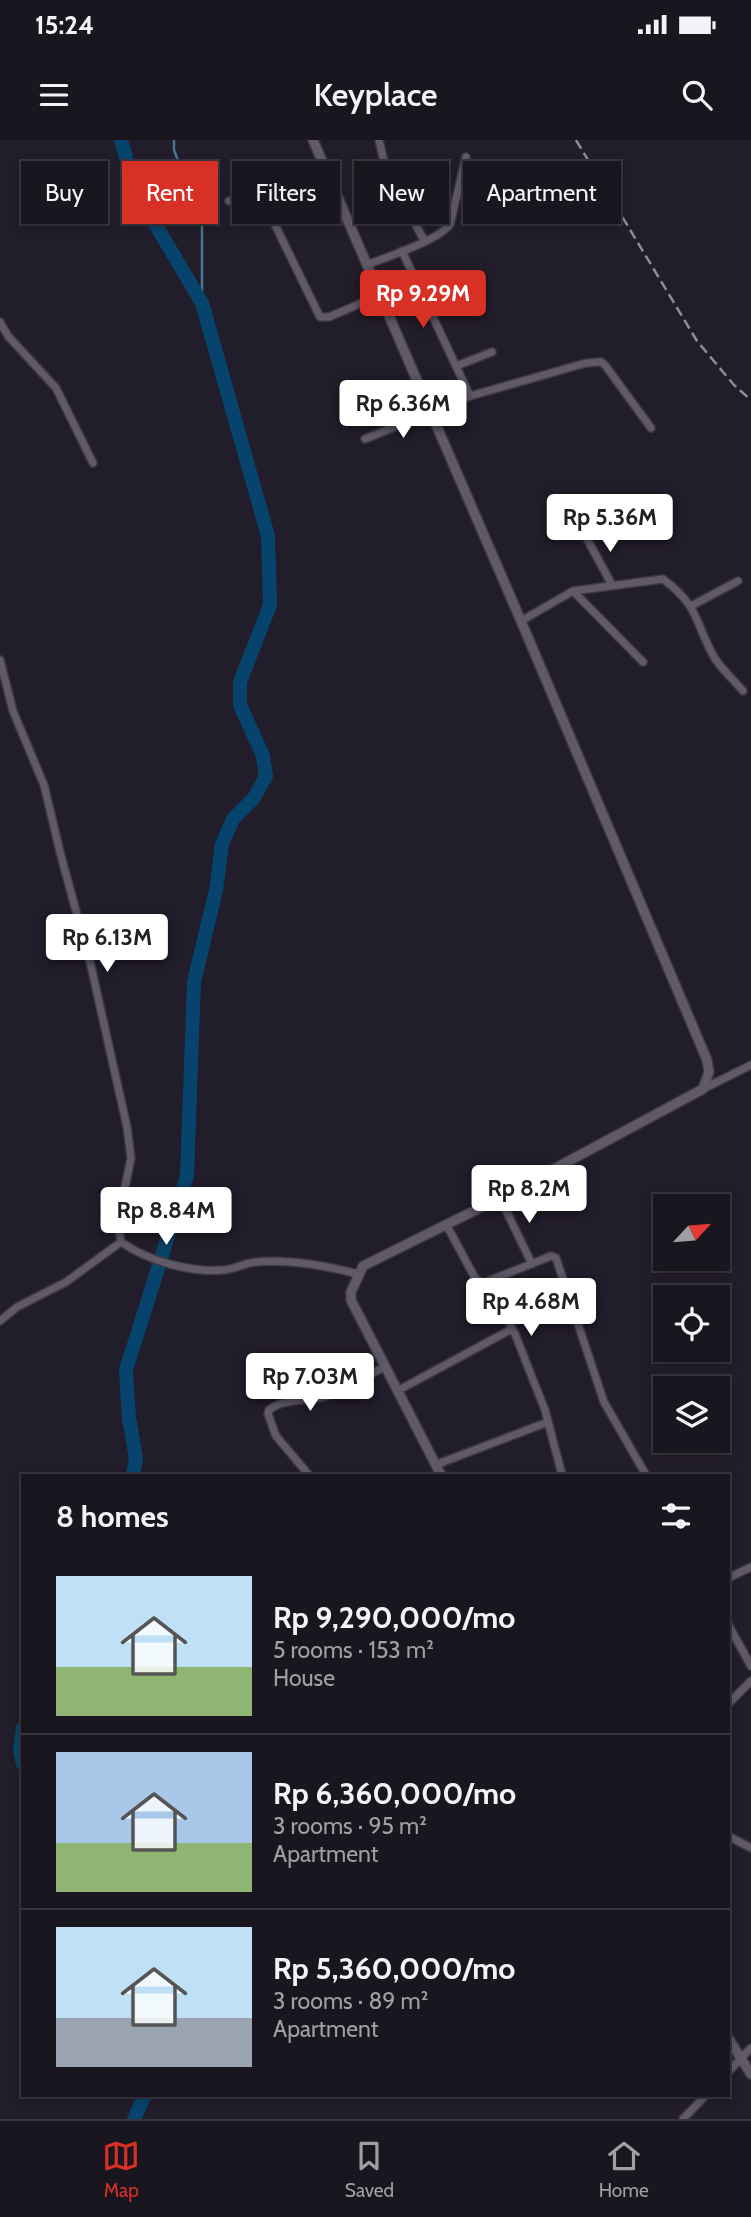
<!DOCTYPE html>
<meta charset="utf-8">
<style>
:root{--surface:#1a1620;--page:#231f29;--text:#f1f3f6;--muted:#9f9fa5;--line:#38353e;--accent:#d93025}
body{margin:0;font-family:Cabin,sans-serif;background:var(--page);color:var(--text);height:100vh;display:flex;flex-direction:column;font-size:26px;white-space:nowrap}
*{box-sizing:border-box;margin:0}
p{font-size:23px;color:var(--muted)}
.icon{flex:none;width:38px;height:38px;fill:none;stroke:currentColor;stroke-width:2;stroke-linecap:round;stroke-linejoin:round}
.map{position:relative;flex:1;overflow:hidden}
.side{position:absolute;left:21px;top:1334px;width:709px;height:623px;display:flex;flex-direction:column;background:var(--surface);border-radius:0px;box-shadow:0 4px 10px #0003,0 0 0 2px var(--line)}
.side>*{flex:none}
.banner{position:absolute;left:21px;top:21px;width:710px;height:63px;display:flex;gap:14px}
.needle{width:46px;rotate:64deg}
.tools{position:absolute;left:653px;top:1054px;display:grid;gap:14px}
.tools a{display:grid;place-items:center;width:77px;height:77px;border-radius:0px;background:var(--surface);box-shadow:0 4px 10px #0003,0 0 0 2px var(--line);font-size:35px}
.price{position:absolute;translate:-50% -60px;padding:0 16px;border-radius:7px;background:#fff;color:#222;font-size:23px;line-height:46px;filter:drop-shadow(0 2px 4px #0008)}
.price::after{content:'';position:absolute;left:50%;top:42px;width:21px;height:16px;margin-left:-10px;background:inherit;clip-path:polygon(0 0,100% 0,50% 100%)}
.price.selected{background:var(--accent);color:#fff}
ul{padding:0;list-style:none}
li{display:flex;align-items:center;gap:21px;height:175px;padding:0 35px}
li+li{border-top:2px solid var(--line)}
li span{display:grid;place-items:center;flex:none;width:196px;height:140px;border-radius:0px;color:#555}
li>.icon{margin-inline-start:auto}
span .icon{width:84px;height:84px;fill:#fffc;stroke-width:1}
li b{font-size:30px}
h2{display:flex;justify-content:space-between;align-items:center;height:84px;padding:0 35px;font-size:30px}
.pill{padding:0 24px;border-radius:0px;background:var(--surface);box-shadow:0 4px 10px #0003,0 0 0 2px var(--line);font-size:24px;line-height:63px}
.pill.selected{background:var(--accent);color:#fff}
.status{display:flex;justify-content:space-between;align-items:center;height:49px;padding:0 35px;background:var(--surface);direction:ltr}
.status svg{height:19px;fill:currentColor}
header{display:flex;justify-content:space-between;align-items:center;height:91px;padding:0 35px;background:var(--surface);font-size:32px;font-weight:600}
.tabs{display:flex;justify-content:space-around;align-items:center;height:98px;border-top:2px solid var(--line);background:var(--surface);font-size:19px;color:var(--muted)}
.tabs a{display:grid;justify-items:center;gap:4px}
.tabs .selected{color:var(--accent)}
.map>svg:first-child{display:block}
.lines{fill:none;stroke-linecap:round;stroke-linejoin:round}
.stream{stroke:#4a7493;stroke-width:2.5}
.river{stroke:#07446d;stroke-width:14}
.minor-casing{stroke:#3c3842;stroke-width:10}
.tertiary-casing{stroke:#3c3842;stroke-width:12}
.minor{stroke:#5f5968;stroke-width:7}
.tertiary{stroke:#5f5968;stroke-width:9}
.rail{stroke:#908b96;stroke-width:2.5;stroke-dasharray:10 5;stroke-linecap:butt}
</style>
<div class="status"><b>15:24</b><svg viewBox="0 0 49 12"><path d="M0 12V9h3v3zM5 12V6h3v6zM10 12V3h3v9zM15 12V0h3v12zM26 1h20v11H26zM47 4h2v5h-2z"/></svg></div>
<header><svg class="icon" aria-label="menu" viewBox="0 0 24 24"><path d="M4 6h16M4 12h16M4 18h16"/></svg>Keyplace<svg class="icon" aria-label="search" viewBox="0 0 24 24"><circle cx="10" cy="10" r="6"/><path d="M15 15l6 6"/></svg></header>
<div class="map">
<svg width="751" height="1979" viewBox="0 0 751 1979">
<rect width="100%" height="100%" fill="#221d2a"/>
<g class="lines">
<polyline class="stream" points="174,0 174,10 202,85 202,163"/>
<g class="river">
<polyline points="121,0 135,50 202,163 268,396 270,465 240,542 240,565 263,616 266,636 254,658 233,679 222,704 216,750 194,842 187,1036 126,1230 129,1278 136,1319 133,1335"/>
<polyline points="23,1588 20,1611 23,1624"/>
<polyline points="134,1979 145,1955"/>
</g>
<defs>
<g id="minor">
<polyline points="379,0 386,30 424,100"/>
<polyline points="259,52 320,177 329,177 380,155"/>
<polyline points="229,61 325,29"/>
<polyline points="402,111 470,256"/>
<path d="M367 125C386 117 440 100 450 84L466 17"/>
<polyline points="0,182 8,196 56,248 93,323"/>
<polyline points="456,226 492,212"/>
<polyline points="365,299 470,256 586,223 601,222 605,225 651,288"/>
<polyline points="585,395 612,445"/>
<polyline points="573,451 643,522"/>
<polyline points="691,466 738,441"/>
<path d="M521 481 573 451 663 439C700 467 694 481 714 517 721 529 734 540 743 551"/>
<path d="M0 520 13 571 44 645 61 716 91 826 127 987 131 1018 120 1072 119 1090 121 1102C148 1121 191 1133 224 1130 235 1129 245 1123 256 1122 289 1119 327 1126 358 1134"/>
<polyline points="703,949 751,925"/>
<polyline points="500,1058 532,1124"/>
<polyline points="446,1084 475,1138 494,1152 515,1194 545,1270 562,1335"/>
<polyline points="481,1144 551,1116 556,1118 604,1262 646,1335"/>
<polyline points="0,1181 17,1167 66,1142 121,1102"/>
<polyline points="397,1251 512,1189"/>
<polyline points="435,1325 548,1282"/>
<path d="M309 1335 276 1296 268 1274 269 1270C283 1258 306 1261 324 1257 345 1251 365 1237 384 1227"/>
<polyline points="728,1438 751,1427"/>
<polyline points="728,1484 751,1526"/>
<polyline points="728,1564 751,1541"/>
<polyline points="728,1696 751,1708"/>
<polyline points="728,1932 751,1908"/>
<polyline points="683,1979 706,1955"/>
</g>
<g id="tertiary">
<polyline points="313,0 521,481 707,920 709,932 703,949 500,1058 363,1126 351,1152 351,1160 441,1335"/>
<polyline points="728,1898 751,1934"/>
</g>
</defs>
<use href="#minor" class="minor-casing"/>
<use href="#tertiary" class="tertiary-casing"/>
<use href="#minor" class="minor"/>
<use href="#tertiary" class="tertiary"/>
<polyline class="rail" points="576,0 697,201 734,245 751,260"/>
</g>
</svg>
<div class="tools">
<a><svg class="needle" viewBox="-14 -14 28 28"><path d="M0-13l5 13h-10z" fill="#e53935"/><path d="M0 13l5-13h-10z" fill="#9f9fa5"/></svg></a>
<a><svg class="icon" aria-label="locate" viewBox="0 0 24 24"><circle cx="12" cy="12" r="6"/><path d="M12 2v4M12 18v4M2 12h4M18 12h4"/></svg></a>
<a><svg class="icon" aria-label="layers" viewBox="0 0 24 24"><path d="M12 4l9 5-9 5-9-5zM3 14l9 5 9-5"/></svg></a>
</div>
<b class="price selected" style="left:423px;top:190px">Rp 9.29M</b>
<b class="price" style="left:403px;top:300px">Rp 6.36M</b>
<b class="price" style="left:610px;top:414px">Rp 5.36M</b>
<b class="price" style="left:107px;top:834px">Rp 6.13M</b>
<b class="price" style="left:529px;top:1085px">Rp 8.2M</b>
<b class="price" style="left:166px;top:1107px">Rp 8.84M</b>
<b class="price" style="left:531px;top:1198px">Rp 4.68M</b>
<b class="price" style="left:310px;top:1273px">Rp 7.03M</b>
<div class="banner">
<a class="pill">Buy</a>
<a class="pill selected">Rent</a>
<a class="pill">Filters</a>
<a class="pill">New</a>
<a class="pill">Apartment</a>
</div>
<section class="side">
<h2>8 homes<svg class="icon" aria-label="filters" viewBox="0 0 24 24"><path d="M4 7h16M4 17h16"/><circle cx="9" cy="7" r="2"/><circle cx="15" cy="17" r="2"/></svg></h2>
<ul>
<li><span style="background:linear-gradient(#bfe0f5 65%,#8fb573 0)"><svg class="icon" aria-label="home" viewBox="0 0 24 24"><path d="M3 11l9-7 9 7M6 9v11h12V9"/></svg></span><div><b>Rp 9,290,000/mo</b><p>5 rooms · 153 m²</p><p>House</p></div></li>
<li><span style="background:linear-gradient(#a9c7e8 65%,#8fb573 0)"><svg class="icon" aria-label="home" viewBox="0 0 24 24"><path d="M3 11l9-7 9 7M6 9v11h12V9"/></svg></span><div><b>Rp 6,360,000/mo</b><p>3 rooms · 95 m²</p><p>Apartment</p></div></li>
<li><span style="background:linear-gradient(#bfe0f5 65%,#9aa5b1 0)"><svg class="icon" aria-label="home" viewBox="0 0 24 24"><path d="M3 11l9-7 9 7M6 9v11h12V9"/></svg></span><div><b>Rp 5,360,000/mo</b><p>3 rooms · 89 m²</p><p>Apartment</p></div></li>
</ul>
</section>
</div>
<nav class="tabs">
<a class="selected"><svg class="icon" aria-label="map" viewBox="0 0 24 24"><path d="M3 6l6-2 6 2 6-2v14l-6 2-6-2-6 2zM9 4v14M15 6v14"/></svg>Map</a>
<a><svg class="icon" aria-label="saved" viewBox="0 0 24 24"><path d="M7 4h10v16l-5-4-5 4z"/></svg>Saved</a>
<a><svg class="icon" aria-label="home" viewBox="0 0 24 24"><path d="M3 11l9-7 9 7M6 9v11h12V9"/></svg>Home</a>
</nav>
